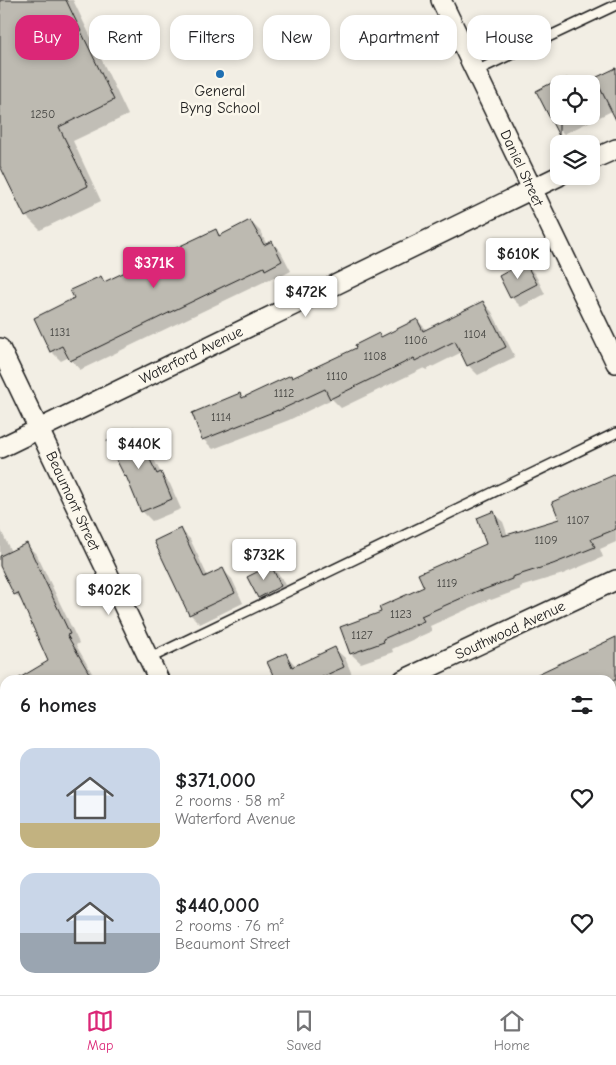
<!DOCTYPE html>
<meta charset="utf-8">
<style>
:root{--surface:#fff;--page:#f6f6f6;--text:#202124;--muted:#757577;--line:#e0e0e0;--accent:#db2777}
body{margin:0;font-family:"Comic Neue",sans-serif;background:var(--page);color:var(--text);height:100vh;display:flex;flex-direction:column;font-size:19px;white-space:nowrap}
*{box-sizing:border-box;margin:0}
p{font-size:16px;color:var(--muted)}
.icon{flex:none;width:28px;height:28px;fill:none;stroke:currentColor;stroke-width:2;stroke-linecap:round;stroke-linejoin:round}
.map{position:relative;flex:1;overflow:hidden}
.side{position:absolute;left:0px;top:675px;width:616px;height:320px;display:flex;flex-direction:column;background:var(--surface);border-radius:15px 15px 0 0;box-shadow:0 2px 8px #0003}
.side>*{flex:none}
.guide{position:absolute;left:15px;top:15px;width:586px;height:45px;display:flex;gap:10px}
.buttons{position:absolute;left:550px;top:75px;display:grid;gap:10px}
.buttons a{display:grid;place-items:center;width:50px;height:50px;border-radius:10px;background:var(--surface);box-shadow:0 2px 8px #0003;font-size:25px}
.price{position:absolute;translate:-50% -42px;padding:0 11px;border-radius:5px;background:#fff;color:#222;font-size:16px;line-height:32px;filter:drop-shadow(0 1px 2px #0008)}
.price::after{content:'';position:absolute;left:50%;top:30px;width:15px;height:11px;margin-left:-8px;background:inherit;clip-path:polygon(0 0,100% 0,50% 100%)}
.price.on{background:var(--accent);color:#fff}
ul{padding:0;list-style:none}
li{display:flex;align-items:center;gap:15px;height:125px;padding:0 20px}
li span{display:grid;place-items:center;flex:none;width:140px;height:100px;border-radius:15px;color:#555}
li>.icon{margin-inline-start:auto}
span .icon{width:60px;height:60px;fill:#fffc;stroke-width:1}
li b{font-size:21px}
h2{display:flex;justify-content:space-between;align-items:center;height:60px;padding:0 20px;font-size:21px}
.chip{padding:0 18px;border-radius:15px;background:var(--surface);box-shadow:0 2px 8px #0003;font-size:18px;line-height:45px}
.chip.on{background:var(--accent);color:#fff}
.tab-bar{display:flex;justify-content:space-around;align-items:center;height:70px;border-top:1px solid var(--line);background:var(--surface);font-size:14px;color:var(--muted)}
.tab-bar a{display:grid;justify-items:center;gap:2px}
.tab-bar .on{color:var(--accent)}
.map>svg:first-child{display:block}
.shadow{fill:#0003}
.building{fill:#bdbab1;stroke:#1c1c1c}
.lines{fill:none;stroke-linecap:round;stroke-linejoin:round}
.lane-casing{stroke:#1c1c1c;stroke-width:12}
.street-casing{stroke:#1c1c1c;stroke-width:22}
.lane{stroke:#fbf7ec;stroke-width:9}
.street{stroke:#fbf7ec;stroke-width:19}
.poi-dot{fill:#1f6fb2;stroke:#fbf7ec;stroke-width:2}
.labels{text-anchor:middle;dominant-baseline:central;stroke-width:5;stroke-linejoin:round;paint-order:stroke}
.number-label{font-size:12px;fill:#444441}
.poi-label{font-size:15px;fill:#1c1c1c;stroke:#fbf7ec}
.street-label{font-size:15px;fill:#1c1c1c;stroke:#fbf7ec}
</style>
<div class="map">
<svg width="616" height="995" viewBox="0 0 616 995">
<rect width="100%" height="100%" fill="#f2eee4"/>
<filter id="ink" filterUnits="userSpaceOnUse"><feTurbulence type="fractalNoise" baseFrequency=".02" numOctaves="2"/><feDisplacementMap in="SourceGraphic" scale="10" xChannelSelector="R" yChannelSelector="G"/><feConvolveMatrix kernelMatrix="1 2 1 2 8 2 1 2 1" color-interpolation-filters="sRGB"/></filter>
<g filter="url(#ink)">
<g class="shadow">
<polygon points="0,0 73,0 128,115 73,141 101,201 40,230 26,216 0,163"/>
<polygon points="616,69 616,109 564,134 554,124 538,92 567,77 574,84 559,84 559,116 591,116 591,84 586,84"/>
<polygon points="250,221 260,231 267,245 272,242 281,252 291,271 276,279 274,277 80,370 69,357 61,361 51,351 76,299 100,277 106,283 216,230 221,236"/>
<polygon points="525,264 535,274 545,294 521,307 511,297 501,277"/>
<polygon points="483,302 492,312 515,357 478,375 468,365 462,352 426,370 424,368 341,408 332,399 289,420 213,449 203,439 240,395 244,399 293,379 417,320 427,330"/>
<polygon points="134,429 143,439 162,475 170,484 181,509 152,521 142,511 128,479 126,476"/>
<polygon points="616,475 616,542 600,549 603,557 563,574 520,587 521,589 491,600 490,599 430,626 432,631 392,649 393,652 361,663 351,654 342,628 383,613 426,587 488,544 493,513 503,522 508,536 560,520"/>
<polygon points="0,528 11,552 27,545 37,555 79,643 76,645 96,680 42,680 50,662 24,604 15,594 0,563"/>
<polygon points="181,530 190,539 208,577 223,570 232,579 243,603 200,624 190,614"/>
<polygon points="271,567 281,577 290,596 268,607 259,597"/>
<polygon points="616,637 616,709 611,711 611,680 529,680"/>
<polygon points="335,649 345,658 353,677 347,680 277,680 285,654 296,666"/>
<polygon points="616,798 616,835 611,837 611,801"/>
<polygon points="5,813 5,853 0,856 0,815"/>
<polygon points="616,930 616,967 611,969 611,932"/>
<polygon points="46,990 78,990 80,995 47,995"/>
<polygon points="135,990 154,990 147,995 140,995"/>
<polygon points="187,990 241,990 246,995 189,995"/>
<polygon points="486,990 573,990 562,995 472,995"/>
</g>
<g class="building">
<polygon points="0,0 66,0 114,100 59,127 88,186 25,217 0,166"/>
<polygon points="616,68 616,120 595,78"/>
<polygon points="559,79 559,136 536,91"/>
<polygon points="250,220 264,245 272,241 282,261 265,270 264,267 224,286 70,361 62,346 50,352 34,318 74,298 70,290 101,276 104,282 216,229 219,236"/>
<polygon points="525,262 537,284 510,298 499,276"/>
<polygon points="483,301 506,347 467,366 455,341 415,361 414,358 330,399 325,389 278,411 278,410 202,440 192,413 240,393 242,398 291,375 292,378 356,348 355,345 379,333 381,337 417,319 423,331"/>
<polygon points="134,427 157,474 161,472 172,499 141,512 126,476 125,477 107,441"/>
<polygon points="616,474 616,529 591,539 595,547 553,564 512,577 512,579 480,591 480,590 421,616 424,621 383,639 384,642 350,654 340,627 381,612 379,607 424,587 418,574 486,544 477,518 494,511 503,536 559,519 552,502"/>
<polygon points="181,528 204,577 223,568 235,593 189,615 154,541"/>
<polygon points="27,543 70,634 67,635 89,673 76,680 16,680 48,661 18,593 14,595 0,566 0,556"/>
<polygon points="271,565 281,586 258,598 247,577"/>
<polygon points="616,637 616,680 525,680"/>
<polygon points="335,647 344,667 315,680 262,680 273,675 267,662 286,653 292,667"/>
</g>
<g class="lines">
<defs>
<g id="lane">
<polyline points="476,71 616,5"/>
<polyline points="148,659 616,433"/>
<polyline points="611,724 616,721"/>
</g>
<g id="street">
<polyline points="441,0 616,363"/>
<polyline points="591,160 616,149"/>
<polyline points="0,348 159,680"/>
<polyline points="0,448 559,176"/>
<polyline points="403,680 616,580"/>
<polyline points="0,750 5,747"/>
<polyline points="611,866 616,864"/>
<polyline points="307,990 309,995"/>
<polyline points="343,995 353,990"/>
</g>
</defs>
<use href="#lane" class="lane-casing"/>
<use href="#street" class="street-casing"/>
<use href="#lane" class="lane"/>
<use href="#street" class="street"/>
</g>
</g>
<circle class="poi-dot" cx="220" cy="74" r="5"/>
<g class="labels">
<g class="number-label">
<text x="43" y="114">1250</text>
<text x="60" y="332">1131</text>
<text x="475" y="334">1104</text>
<text x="416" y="340">1106</text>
<text x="375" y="356">1108</text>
<text x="337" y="376">1110</text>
<text x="284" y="393">1112</text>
<text x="221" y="417">1114</text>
<text x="578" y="520">1107</text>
<text x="546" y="540">1109</text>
<text x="447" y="583">1119</text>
<text x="401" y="614">1123</text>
<text x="362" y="635">1127</text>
</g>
<g class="poi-label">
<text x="220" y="91">General<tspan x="220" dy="17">Byng School</tspan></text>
</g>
<g class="street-label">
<text transform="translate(522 168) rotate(65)">Daniel Street</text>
<text transform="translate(191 355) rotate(-26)">Waterford Avenue</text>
<text transform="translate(73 501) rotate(65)">Beaumont Street</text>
<text transform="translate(510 630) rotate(-25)">Southwood Avenue</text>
</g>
</g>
</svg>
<div class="buttons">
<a><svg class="icon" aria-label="locate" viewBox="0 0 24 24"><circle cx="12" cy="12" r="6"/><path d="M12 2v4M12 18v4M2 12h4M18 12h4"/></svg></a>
<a><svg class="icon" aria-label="layers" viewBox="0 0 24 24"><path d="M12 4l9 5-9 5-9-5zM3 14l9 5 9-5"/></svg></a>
</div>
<b class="price" style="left:518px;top:280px">$610K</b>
<b class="price on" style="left:154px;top:289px">$371K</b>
<b class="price" style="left:306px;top:318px">$472K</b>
<b class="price" style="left:139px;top:470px">$440K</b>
<b class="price" style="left:264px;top:581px">$732K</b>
<b class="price" style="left:109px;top:616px">$402K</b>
<div class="guide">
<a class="chip on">Buy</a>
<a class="chip">Rent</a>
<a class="chip">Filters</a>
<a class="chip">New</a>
<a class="chip">Apartment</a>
<a class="chip">House</a>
</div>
<section class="side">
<h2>6 homes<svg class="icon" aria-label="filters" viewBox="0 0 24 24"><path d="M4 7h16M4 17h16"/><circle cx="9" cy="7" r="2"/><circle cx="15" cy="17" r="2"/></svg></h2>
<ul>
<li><span style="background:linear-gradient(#c9d6e8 75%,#c2b280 0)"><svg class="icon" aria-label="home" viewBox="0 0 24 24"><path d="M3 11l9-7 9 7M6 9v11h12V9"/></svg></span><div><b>$371,000</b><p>2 rooms · 58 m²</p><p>Waterford Avenue</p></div><svg class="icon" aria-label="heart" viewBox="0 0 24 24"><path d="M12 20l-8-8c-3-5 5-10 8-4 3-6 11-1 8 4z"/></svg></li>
<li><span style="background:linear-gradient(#c9d6e8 60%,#9aa5b1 0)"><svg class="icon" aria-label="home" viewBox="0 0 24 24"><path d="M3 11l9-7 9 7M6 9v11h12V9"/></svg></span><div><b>$440,000</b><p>2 rooms · 76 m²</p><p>Beaumont Street</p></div><svg class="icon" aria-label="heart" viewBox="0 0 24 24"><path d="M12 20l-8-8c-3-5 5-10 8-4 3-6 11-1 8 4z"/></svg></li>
</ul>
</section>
</div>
<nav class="tab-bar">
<a class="on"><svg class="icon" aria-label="map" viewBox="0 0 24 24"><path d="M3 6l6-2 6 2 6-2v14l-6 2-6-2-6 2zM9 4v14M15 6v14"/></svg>Map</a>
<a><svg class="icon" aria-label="saved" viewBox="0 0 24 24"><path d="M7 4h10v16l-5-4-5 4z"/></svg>Saved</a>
<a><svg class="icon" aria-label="home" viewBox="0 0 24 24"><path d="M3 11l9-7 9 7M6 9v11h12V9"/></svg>Home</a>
</nav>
